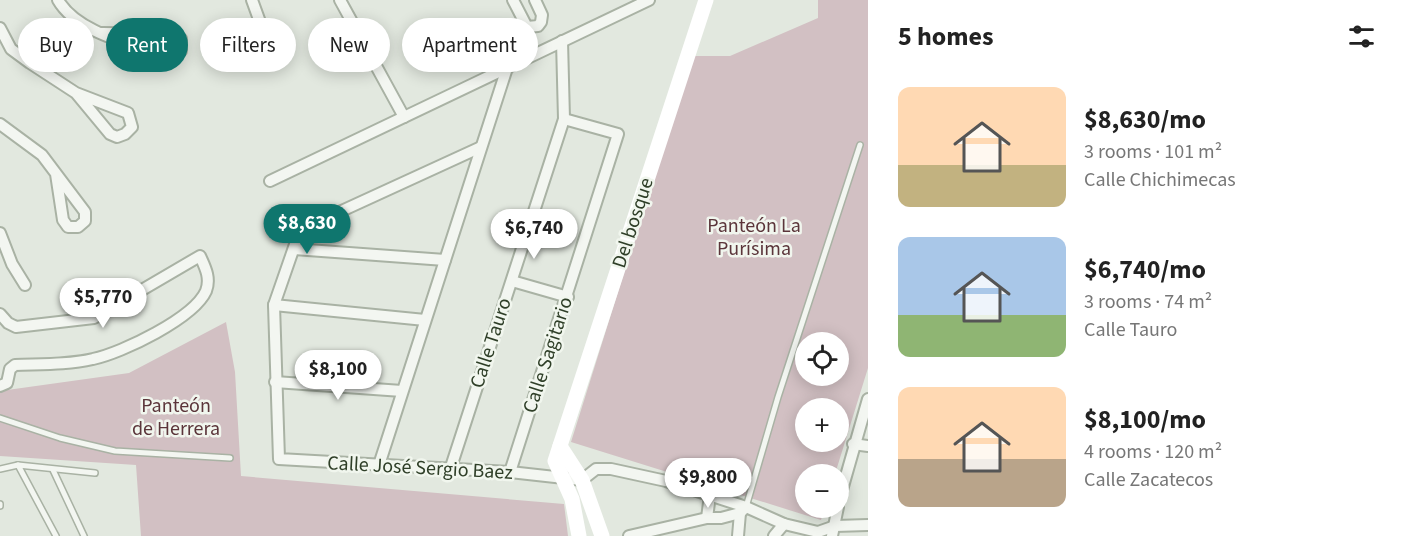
<!DOCTYPE html>
<meta charset="utf-8">
<style>
:root{--surface:#fff;--page:#f6f6f6;--text:#222;--muted:#767676;--accent:#0f766e}
body{margin:0;font-family:"Source Sans 3",sans-serif;background:var(--page);color:var(--text);height:100vh;display:flex;flex-direction:column;font-size:22px;white-space:nowrap}
*{box-sizing:border-box;margin:0}
p{font-size:20px;color:var(--muted)}
.icon{flex:none;width:33px;height:33px;fill:none;stroke:currentColor;stroke-width:2;stroke-linecap:round;stroke-linejoin:round}
.map{position:relative;flex:1;overflow:hidden}
.details{display:flex;flex-direction:column;background:var(--surface);width:540px}
.details>*{flex:none}
.banner{position:absolute;left:18px;top:18px;width:570px;height:54px;display:flex;gap:12px}
.controls{position:absolute;left:795px;top:332px;display:grid;gap:12px}
.controls a{display:grid;place-items:center;width:54px;height:54px;border-radius:50%;background:var(--surface);box-shadow:0 3px 15px #0003;font-size:30px}
.price{position:absolute;translate:-50% -51px;padding:0 14px;border-radius:21px;background:#fff;color:#222;font-size:20px;line-height:39px;filter:drop-shadow(0 2px 3px #0008)}
.price::after{content:'';position:absolute;left:50%;top:36px;width:18px;height:14px;margin-left:-9px;background:inherit;clip-path:polygon(0 0,100% 0,50% 100%)}
.price.current{background:var(--accent);color:#fff}
ul{padding:0;list-style:none}
li{display:flex;align-items:center;gap:18px;height:150px;padding:0 30px}
li span{display:grid;place-items:center;flex:none;width:168px;height:120px;border-radius:12px;color:#555}
li>.icon{margin-inline-start:auto}
span .icon{width:72px;height:72px;fill:#fffc;stroke-width:1}
li b{font-size:26px}
h2{display:flex;justify-content:space-between;align-items:center;height:72px;padding:0 30px;font-size:26px}
.chip{padding:0 21px;border-radius:27px;background:var(--surface);box-shadow:0 3px 15px #0003;font-size:21px;line-height:54px}
.chip.current{background:var(--accent);color:#fff}
main{display:flex;flex:1;min-height:0}
.map>svg:first-child{display:block}
.green{fill:#d2c0c3;fill-rule:evenodd}
.lines{fill:none;stroke-linecap:round;stroke-linejoin:round}
.service-casing{stroke:#a9b2a4;stroke-width:8}
.minor-casing{stroke:#a9b2a4;stroke-width:14}
.service{stroke:#f3f6f1;stroke-width:5}
.minor{stroke:#f3f6f1;stroke-width:10}
.secondary{stroke:#fff;stroke-width:15}
.labels{text-anchor:middle;dominant-baseline:central;stroke-width:5;stroke-linejoin:round;paint-order:stroke}
.street-label{font-size:20px;fill:#2f3f28;stroke:#f1f6ee}
.park-label{font-size:20px;fill:#5b353a;stroke:#f1f6ee}
</style>
<main>
<div class="map">
<svg width="868" height="536" viewBox="0 0 868 536">
<rect width="100%" height="100%" fill="#e2e8df"/>
<g class="green">
<path d="M818 0H868V368L835 474H806V507H825L821 520 571 442 692 56H730L818 18ZM806 342H838V375H806ZM806 408H838V441H806Z"/>
<polygon points="226,322 235,372 241,476 564,504 568,536 141,536 136,465 0,456 0,391 129,373"/>
</g>
<g class="lines">
<defs>
<g id="service">
<polyline points="0,418 60,438 115,451 230,458"/>
<polyline points="18,465 95,473"/>
<polyline points="0,469 18,465 56,536"/>
<polyline points="53,470 84,536"/>
<polyline points="0,504 0,506"/>
<polyline points="746,507 778,397 860,145"/>
</g>
<g id="minor">
<path d="M58 0C77 33 132 44 166 57H173L181 51V39L173 34 102 33"/>
<polyline points="252,0 272,55"/>
<polyline points="340,0 404,117"/>
<polyline points="513,0 527,27 538,26 541,22 542,15 535,0"/>
<polyline points="0,28 11,49 30,63 76,93 128,113 132,127 125,134 117,137 110,134 76,93"/>
<polyline points="0,124 42,155 85,212 85,221 78,227 68,227 63,220 56,174"/>
<polyline points="481,147 300,230 274,305 279,459 510,472 582,480 596,469 611,469 666,481 746,507 784,524 818,532 835,526 868,525"/>
<polyline points="270,181 649,0"/>
<polyline points="0,233 12,264 25,285"/>
<polyline points="294,249 445,260"/>
<polyline points="512,281 568,297"/>
<polyline points="274,305 425,320"/>
<path d="M0 314 8 323 16 327 94 318 200 256C205 267 211 278 206 291 194 318 122 353 93 359 67 365 41 364 15 365L10 369 7 383 0 386"/>
<polyline points="275,382 402,391"/>
<polyline points="853,444 868,446"/>
<polyline points="379,465 507,68"/>
<polyline points="450,470 564,119 562,41"/>
<polyline points="510,472 618,134 564,119"/>
<polyline points="838,504 868,399"/>
<polyline points="707,518 710,495"/>
<polyline points="629,536 707,518 721,518 740,513 746,507"/>
<polyline points="738,536 740,513"/>
<polyline points="774,536 784,524"/>
<polyline points="832,536 838,507"/>
</g>
</defs>
<use href="#service" class="service-casing"/>
<use href="#minor" class="minor-casing"/>
<use href="#service" class="service"/>
<use href="#minor" class="minor"/>
<g class="secondary">
<polyline points="560,446 582,480 602,536"/>
<polyline points="579,536 572,499 555,461 706,0"/>
</g>
</g>
<g class="labels">
<g class="street-label">
<text transform="translate(633 223) rotate(-72)">Del bosque</text>
<text transform="translate(491 343) rotate(-72)">Calle Tauro</text>
<text transform="translate(548 355) rotate(-72)">Calle Sagitario</text>
<text transform="translate(420 468) rotate(3)">Calle José Sergio Baez</text>
</g>
<g class="park-label">
<text x="754" y="226">Panteón La<tspan x="754" dy="23">Purísima</tspan></text>
<text x="176" y="406">Panteón<tspan x="176" dy="23">de Herrera</tspan></text>
</g>
</g>
</svg>
<div class="controls">
<a><svg class="icon" aria-label="locate" viewBox="0 0 24 24"><circle cx="12" cy="12" r="6"/><path d="M12 2v4M12 18v4M2 12h4M18 12h4"/></svg></a>
<a>+</a>
<a>−</a>
</div>
<b class="price current" style="left:307px;top:255px">$8,630</b>
<b class="price" style="left:534px;top:260px">$6,740</b>
<b class="price" style="left:103px;top:329px">$5,770</b>
<b class="price" style="left:338px;top:401px">$8,100</b>
<b class="price" style="left:708px;top:509px">$9,800</b>
<div class="banner">
<a class="chip">Buy</a>
<a class="chip current">Rent</a>
<a class="chip">Filters</a>
<a class="chip">New</a>
<a class="chip">Apartment</a>
</div>
</div>
<section class="details">
<h2>5 homes<svg class="icon" aria-label="filters" viewBox="0 0 24 24"><path d="M4 7h16M4 17h16"/><circle cx="9" cy="7" r="2"/><circle cx="15" cy="17" r="2"/></svg></h2>
<ul>
<li><span style="background:linear-gradient(#ffd9b3 65%,#c2b280 0)"><svg class="icon" aria-label="home" viewBox="0 0 24 24"><path d="M3 11l9-7 9 7M6 9v11h12V9"/></svg></span><div><b>$8,630/mo</b><p>3 rooms · 101 m²</p><p>Calle Chichimecas</p></div></li>
<li><span style="background:linear-gradient(#a9c7e8 65%,#8fb573 0)"><svg class="icon" aria-label="home" viewBox="0 0 24 24"><path d="M3 11l9-7 9 7M6 9v11h12V9"/></svg></span><div><b>$6,740/mo</b><p>3 rooms · 74 m²</p><p>Calle Tauro</p></div></li>
<li><span style="background:linear-gradient(#ffd9b3 60%,#b9a48a 0)"><svg class="icon" aria-label="home" viewBox="0 0 24 24"><path d="M3 11l9-7 9 7M6 9v11h12V9"/></svg></span><div><b>$8,100/mo</b><p>4 rooms · 120 m²</p><p>Calle Zacatecos</p></div></li>
</ul>
</section>
</main>
